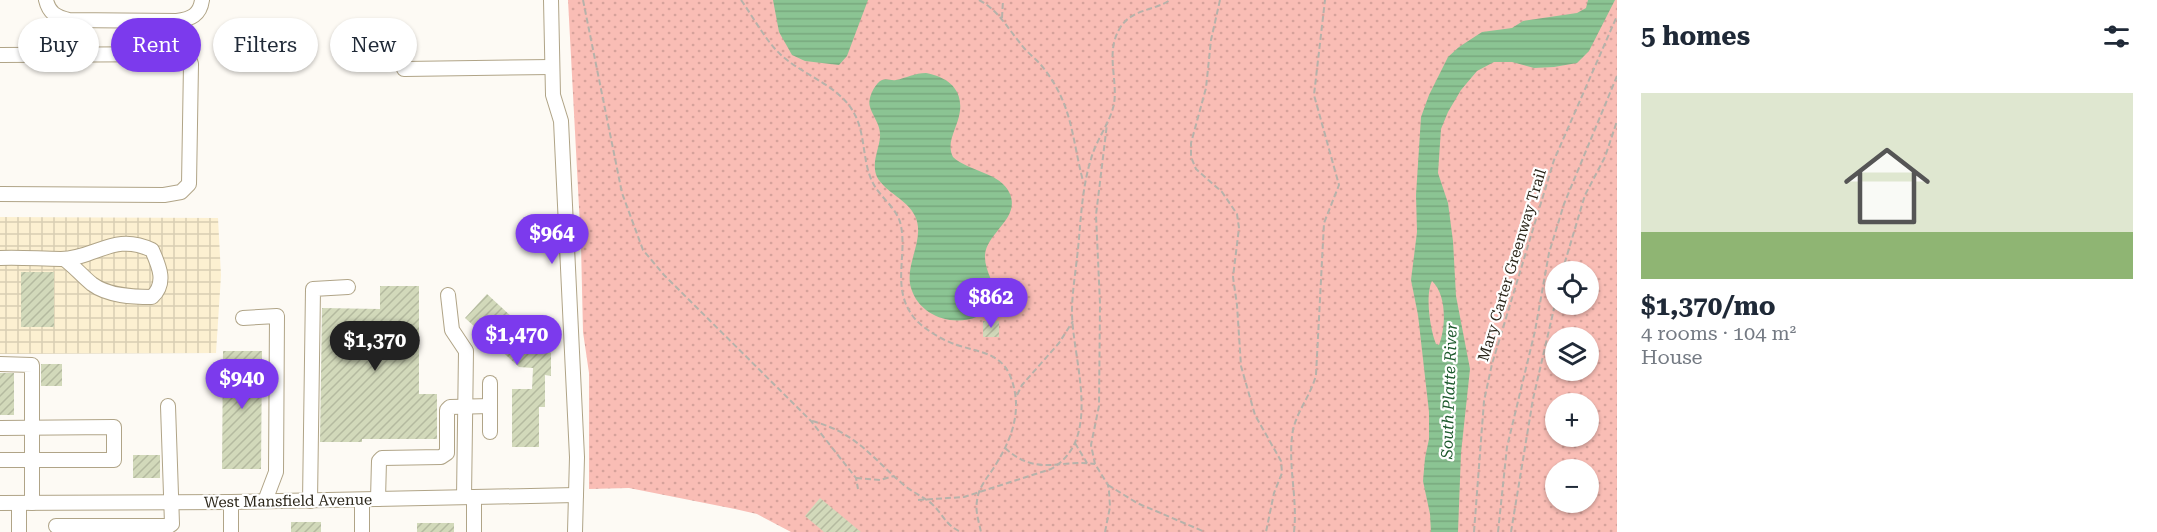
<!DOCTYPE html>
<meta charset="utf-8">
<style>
:root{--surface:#fff;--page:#f6f6f7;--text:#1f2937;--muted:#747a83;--line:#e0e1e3;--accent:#7c3aed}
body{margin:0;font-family:"Roboto Serif",serif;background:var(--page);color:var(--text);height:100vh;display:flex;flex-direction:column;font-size:22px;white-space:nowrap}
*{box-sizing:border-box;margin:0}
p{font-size:20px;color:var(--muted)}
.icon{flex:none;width:33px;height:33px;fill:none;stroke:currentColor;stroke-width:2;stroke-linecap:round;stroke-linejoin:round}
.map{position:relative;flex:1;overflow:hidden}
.drawer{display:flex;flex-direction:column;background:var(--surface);width:540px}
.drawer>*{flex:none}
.hud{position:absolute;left:18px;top:18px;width:570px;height:54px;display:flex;gap:12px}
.buttons{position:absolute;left:1545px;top:261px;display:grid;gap:12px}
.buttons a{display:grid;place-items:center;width:54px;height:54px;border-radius:50%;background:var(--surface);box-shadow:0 2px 4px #0004;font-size:30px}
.price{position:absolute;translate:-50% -51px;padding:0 14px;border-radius:21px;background:var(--accent);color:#fff;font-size:20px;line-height:39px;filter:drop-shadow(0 2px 3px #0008)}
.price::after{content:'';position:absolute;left:50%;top:36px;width:18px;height:14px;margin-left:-9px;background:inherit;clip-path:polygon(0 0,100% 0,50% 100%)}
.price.on{background:#222;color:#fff}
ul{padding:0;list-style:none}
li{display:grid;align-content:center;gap:12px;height:318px;padding:0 24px}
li+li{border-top:2px solid var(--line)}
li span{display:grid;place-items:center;height:186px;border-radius:0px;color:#555}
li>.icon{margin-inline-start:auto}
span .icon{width:108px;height:108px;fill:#fffc;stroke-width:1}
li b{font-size:26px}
h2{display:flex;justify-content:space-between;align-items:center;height:72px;padding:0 24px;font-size:26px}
.chip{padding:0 21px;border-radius:27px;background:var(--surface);box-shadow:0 2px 4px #0004;font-size:21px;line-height:54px}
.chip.on{background:var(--accent);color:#fff}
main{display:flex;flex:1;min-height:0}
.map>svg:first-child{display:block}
.industrial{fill:url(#industrial-grid)}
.grass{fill:url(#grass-dots);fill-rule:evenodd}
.water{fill:url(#water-rules);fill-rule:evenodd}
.building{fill:url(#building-hatch)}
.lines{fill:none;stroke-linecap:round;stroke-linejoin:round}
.minor-casing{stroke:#b0a487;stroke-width:16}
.path{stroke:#b6b2aa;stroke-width:2;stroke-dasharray:6 3;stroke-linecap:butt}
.minor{stroke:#fff;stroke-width:14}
.labels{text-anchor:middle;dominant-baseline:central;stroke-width:4.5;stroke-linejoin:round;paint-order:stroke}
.street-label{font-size:15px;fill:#2b261a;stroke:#fff}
.water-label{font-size:16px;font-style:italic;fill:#1c592c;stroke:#fff}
</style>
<main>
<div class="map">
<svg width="1617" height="532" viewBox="0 0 1617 532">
<defs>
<pattern id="industrial-grid" width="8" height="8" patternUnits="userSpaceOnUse" patternTransform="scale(1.5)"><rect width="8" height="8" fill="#fcf0d1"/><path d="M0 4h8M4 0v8" fill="none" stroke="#d8ceb3"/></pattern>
<pattern id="grass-dots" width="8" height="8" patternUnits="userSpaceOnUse" patternTransform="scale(1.5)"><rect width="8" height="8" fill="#f9bdb5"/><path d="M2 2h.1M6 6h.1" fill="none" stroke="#d6a29b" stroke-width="1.8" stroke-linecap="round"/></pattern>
<pattern id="water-rules" width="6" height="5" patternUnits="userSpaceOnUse" patternTransform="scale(1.5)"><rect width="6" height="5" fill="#8bc493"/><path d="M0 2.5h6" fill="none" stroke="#78a87e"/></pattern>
<pattern id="building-hatch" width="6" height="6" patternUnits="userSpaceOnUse" patternTransform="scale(1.5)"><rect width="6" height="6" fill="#d2d9ba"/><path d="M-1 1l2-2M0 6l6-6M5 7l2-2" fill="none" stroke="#b4ba9f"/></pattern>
</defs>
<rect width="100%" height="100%" fill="#fdfaf4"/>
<polygon class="industrial" points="0,217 218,218 221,275 216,353 0,354"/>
<path class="grass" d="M568 0H1617V532H791L757 514 735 509 629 488 589 489V373L583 332 581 245ZM1556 272H1588V304H1556ZM1556 338H1588V370H1556ZM1556 404H1588V436H1556ZM1556 470H1588V502H1556Z"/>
<g class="water">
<polygon points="773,0 868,0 847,56 839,65 805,61 792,55 779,32"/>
<path d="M1588 0H1615L1589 51 1577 63 1554 67 1534 68 1512 62H1494L1477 71 1461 90 1448 112 1441 129 1438 173 1448 203 1453 241 1456 296 1470 369 1461 453 1458 532H1431L1430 514 1423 481 1425 458 1429 439V412L1418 315 1411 280 1417 232 1416 195 1421 117 1429 95 1448 57 1459 47 1482 32 1512 28 1523 21 1577 13 1586 8ZM1432 281C1447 295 1446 327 1439 345L1436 344C1430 329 1425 295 1432 281Z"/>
<path d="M926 73C949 77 965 91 959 116 956 130 946 143 953 157 969 172 1001 172 1010 194 1020 219 987 232 985 255 984 273 999 288 996 304 971 331 922 324 911 288 904 264 926 239 915 216 907 199 886 193 877 177 871 163 879 150 880 137 881 125 873 117 870 107 867 99 875 83 882 80 887 78 891 81 896 80 906 78 915 73 926 73Z"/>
</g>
<g class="building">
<rect x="21" y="272" width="33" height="55"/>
<polygon points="380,286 419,286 419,394 437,394 437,439 362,439 362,442 320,442 322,308 380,309"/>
<polygon points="487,294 551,353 551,376 545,375 545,407 539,407 539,447 512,447 512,389 532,389 533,368 519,367 465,318"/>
<rect x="983" y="321" width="16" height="16"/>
<polygon points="223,351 262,351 261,469 222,469"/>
<rect x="41" y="364" width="21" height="22"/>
<rect x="0" y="373" width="14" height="42"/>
<rect x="133" y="455" width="27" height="23"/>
<polygon points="820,498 861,532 824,532 805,516"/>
<rect x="291" y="522" width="30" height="10"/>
<rect x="417" y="523" width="37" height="9"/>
</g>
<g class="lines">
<defs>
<g id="minor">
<path d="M46 0C49 13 56 17 69 20L177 21C191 19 200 15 202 0"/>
<polyline points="551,0 553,95 561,121 577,457 575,532"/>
<polyline points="0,55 184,54 189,58 191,64 189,184 181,192 164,195 0,194"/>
<polyline points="404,69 552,67"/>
<path d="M0 258C21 257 41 259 61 259 97 258 114 232 152 250 159 266 167 283 152 297 133 297 108 296 92 284 82 276 74 266 64 259"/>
<polyline points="448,295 452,330 466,351 464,497"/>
<polyline points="243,318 277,316 276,472 265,501"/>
<polyline points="0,364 32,365 32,503"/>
<polyline points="490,383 490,432"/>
<polyline points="0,428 114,427 114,460 0,460"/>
<polyline points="474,497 474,532"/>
<polyline points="378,499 379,461 382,458 441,457 447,453 447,410 450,407 490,406"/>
<polyline points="362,500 362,532"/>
<polyline points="310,501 313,289 348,287"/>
<polyline points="0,503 231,502 576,495"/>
<polyline points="19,503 19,532"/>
<polyline points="56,526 169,526 172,524 168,406"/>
<polyline points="231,532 231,502"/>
</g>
</defs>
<use href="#minor" class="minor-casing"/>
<g class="path">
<polyline points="583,0 622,193 643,250 664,275 811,421 856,478 858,489"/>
<path d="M741 0C754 18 765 40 781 55 804 76 841 86 855 115 866 136 862 164 874 185 882 199 898 209 901 226 907 256 892 287 912 315 921 328 942 340 957 345 985 354 1006 353 1014 388 1021 417 1009 444 993 469 986 479 978 489 977 501 975 511 979 522 981 532"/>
<path d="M979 0C998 10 1007 27 1020 43 1027 53 1038 60 1045 70 1073 107 1072 139 1083 181"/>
<polyline points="1220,0 1211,40 1206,88 1191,143 1191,157 1196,169 1222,192 1237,214 1239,228 1233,277 1237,305 1241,366 1255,415 1281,461 1282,473 1274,493 1266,532"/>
<polyline points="1002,18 1003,0"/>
<polyline points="1562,272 1585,195 1605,157 1617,121"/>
<polyline points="1017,395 1022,385 1059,343 1073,321"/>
<path d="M812 421C857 433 872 458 905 486 914 493 924 497 932 504 944 515 945 525 961 532"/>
<polyline points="1075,443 1087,463"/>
<path d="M1005 448C1037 477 1059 459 1095 464"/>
<polyline points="856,478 880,480 894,476"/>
<polyline points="1108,485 1137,503 1205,532"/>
<path d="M918 500 964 497 1051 469C1104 439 1072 359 1072 312 1072 294 1075 276 1077 258 1081 224 1081 191 1091 159 1096 140 1110 123 1114 104 1118 79 1105 52 1120 28 1131 9 1154 11 1170 0"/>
<polyline points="1105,532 1110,507 1109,491 1108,485 1095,464 1091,445 1099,406 1100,304 1096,215 1107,124"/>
<path d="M1294 532C1298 498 1287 464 1293 430 1297 411 1311 395 1316 375L1324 223 1339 185 1314 95 1325 0"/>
<polyline points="1474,532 1484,401 1492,364 1554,160 1617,16"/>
<polyline points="1498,532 1507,447 1535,331 1549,253 1564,204 1617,76"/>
<polyline points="1511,532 1533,399 1556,300"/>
</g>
<use href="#minor" class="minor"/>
</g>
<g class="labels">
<g class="street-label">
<text transform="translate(1512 265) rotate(-73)">Mary Carter Greenway Trail</text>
<text transform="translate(288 501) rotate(-1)">West Mansfield Avenue</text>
</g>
<g class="water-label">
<text transform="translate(1449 391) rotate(-88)">South Platte River</text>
</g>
</g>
</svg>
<div class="buttons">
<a><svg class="icon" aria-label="locate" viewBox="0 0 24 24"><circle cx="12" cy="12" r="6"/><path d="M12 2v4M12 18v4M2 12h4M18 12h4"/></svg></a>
<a><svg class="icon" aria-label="layers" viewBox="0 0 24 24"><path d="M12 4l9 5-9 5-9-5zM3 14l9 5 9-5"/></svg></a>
<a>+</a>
<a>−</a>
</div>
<b class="price" style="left:552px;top:265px">$964</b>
<b class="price" style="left:991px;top:329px">$862</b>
<b class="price" style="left:517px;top:366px">$1,470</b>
<b class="price on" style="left:375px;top:372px">$1,370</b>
<b class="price" style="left:242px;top:410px">$940</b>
<div class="hud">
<a class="chip">Buy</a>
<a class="chip on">Rent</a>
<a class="chip">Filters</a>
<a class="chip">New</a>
</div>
</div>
<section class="drawer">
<h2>5 homes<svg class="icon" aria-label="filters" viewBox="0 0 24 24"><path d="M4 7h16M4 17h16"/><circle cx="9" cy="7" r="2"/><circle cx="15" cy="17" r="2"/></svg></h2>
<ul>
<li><span style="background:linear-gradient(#dfe7d0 75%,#8fb573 0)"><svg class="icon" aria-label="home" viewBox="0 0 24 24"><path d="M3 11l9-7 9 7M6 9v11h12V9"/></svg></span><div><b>$1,370/mo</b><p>4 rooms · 104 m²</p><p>House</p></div></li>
</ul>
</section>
</main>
